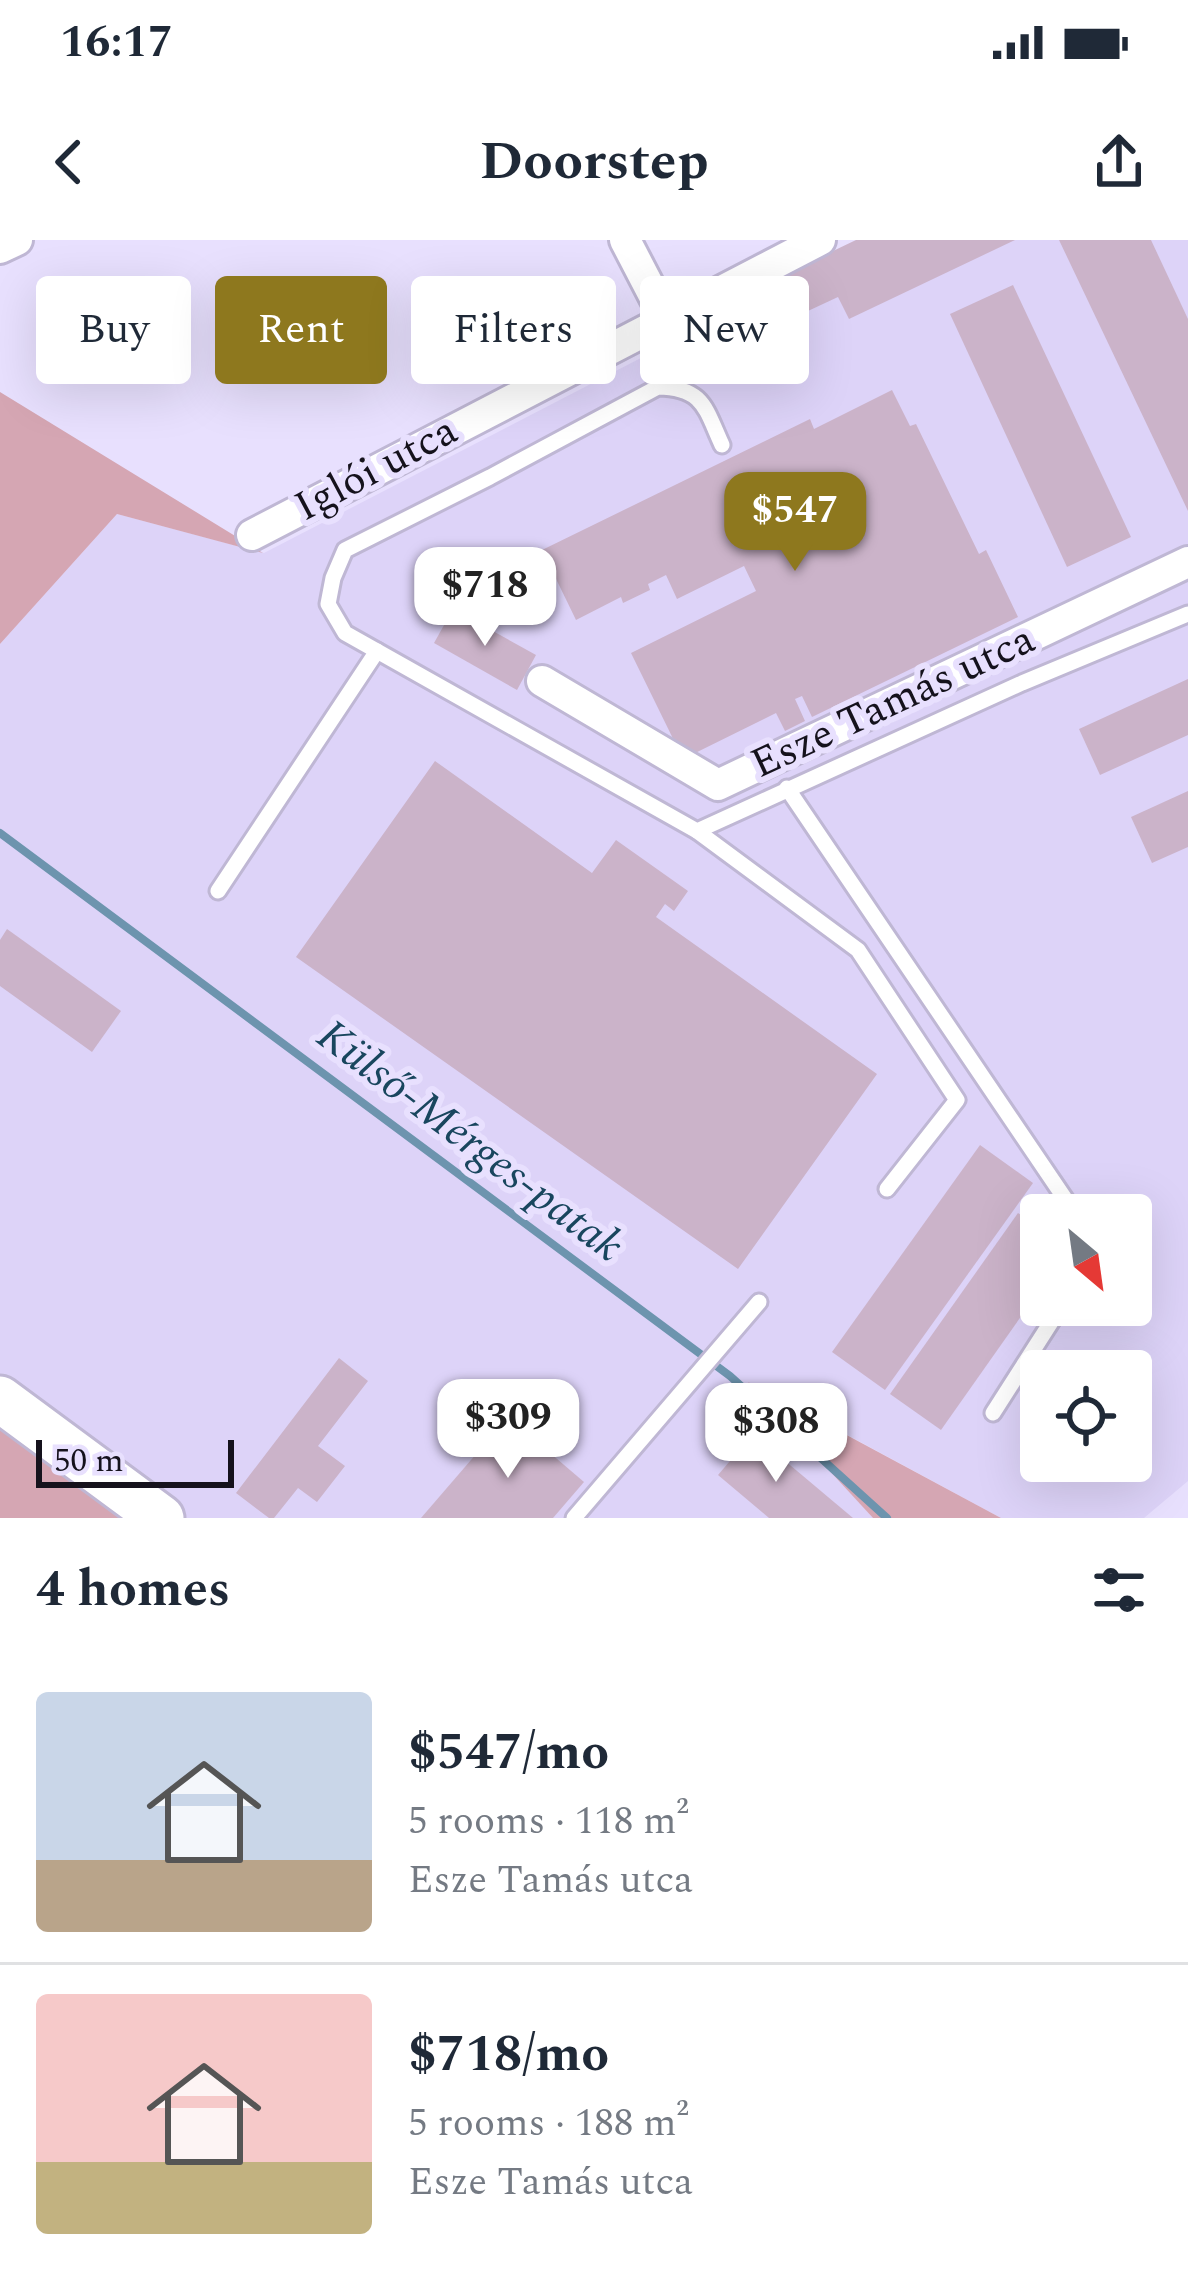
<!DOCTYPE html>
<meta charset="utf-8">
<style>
:root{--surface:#fff;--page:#f6f6f7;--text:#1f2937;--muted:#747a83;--line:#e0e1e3;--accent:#8e781e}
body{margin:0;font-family:Spectral,serif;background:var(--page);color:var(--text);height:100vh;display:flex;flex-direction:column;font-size:45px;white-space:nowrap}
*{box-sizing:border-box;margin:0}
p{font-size:39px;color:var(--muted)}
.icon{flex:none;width:66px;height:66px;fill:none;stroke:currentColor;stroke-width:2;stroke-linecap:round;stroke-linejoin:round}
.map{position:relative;height:1278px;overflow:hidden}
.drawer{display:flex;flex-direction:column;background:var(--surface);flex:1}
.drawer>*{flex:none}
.top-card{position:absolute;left:36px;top:36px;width:1116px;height:108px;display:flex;gap:24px}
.needle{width:78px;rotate:151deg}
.buttons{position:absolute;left:1020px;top:954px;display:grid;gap:24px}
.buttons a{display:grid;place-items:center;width:132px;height:132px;border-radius:12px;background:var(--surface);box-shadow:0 12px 48px #0002;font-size:60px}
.scale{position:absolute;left:36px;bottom:30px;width:198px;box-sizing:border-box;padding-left:12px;border:6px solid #15121c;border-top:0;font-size:33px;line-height:42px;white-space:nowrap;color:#15121c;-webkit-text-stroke:9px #e8e0fe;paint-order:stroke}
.price{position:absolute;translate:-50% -102px;padding:0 27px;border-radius:24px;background:#fff;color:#222;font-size:39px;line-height:78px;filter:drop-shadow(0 3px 6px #0008)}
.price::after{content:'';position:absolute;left:50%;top:72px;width:36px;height:27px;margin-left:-18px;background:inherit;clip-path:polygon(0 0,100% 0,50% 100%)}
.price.on{background:var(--accent);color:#fff}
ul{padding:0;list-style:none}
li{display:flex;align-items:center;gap:36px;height:300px;padding:0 36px}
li+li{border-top:3px solid var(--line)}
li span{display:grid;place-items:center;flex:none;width:336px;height:240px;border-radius:12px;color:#555}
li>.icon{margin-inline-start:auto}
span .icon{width:144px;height:144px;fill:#fffc;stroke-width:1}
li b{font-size:51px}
h2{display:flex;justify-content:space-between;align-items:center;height:144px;padding:0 36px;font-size:51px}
.tag{padding:0 42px;border-radius:12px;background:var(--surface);box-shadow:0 12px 48px #0002;font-size:42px;line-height:108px}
.tag.on{background:var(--accent);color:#fff}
.status{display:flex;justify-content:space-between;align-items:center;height:84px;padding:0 60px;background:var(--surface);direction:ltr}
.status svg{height:33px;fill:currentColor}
header{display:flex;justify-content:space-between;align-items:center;height:156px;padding:0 36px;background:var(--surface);font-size:54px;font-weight:700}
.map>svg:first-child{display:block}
.built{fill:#ddd3f8;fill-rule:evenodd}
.green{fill:#d5a6b3}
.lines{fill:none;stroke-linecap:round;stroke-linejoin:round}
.stream{stroke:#6d94ae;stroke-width:8}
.building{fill:#cbb3c9}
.service-casing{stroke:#bfb7d4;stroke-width:21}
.minor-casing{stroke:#bfb7d4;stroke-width:36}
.secondary-casing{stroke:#bfb7d4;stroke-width:51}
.service{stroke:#fff;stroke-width:15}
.minor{stroke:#fff;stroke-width:30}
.secondary{stroke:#fff;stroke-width:45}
.labels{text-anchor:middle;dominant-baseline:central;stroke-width:12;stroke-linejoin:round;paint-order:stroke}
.street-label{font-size:42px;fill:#15121c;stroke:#e8e0fe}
.water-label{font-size:45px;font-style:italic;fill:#19465e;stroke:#e8e0fe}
</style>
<div class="status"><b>16:17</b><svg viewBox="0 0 49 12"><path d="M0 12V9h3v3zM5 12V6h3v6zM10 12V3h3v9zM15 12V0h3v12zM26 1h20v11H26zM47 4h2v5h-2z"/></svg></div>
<header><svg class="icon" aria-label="back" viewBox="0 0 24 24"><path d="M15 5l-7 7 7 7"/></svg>Doorstep<svg class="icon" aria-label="share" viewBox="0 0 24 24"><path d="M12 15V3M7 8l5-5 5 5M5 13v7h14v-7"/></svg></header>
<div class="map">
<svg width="1188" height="1278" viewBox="0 0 1188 1278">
<rect width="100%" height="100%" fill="#e8e0fe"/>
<path class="built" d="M869 0H1188V1241L1144 1278H1001L753 1144 873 1278H161L0 1159V404L117 274 264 313ZM1041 975H1131V1065H1041ZM1041 1131H1131V1221H1041Z"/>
<g class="green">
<polygon points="0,152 263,313 117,274 0,404"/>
<polygon points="748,1142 1001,1278 873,1278"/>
<polygon points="0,1183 128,1278 0,1278"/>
</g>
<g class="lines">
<polyline class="stream" points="0,593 730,1136 887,1278"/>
</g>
<g class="building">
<polygon points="856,0 1015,0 849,79 838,57 780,84 762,45"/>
<polygon points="1059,0 1151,0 1188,79 1188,271"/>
<polygon points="1013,45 1131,297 1067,327 950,74"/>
<polygon points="892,150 910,186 916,184 979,314 986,310 1018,377 812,477 802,456 795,459 805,481 785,491 776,473 683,519 631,413 756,351 744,326 677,359 666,335 648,344 650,350 623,363 621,357 576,380 542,310 810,179 814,189"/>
<polygon points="453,369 536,415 517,450 434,403"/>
<polygon points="1188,439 1188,495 1100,535 1079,489"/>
<polygon points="435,521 592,633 616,600 688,651 674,671 665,664 656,677 877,834 738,1029 296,717"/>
<polygon points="1188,551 1188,607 1152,623 1131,577"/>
<polygon points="7,689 121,771 92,812 0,746 0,700"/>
<polygon points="980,905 1033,943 885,1150 832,1112"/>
<polygon points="1018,973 1041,989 1041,1048 941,1190 890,1154"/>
<polygon points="339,1118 368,1141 318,1206 345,1226 317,1262 298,1248 274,1278 269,1278 236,1253"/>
<polygon points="508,1177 584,1242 553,1278 421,1278"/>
<polygon points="753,1194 853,1278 769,1278 718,1235"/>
</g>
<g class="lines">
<defs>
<g id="service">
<path d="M722 205C705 168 704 148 658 147L490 237 345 310 333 338 328 364 345 393 697 591 1022 443 1188 374"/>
<polyline points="787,548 1076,975"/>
<polyline points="697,591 858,710 957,860 887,949"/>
<polyline points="218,651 377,411"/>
<polyline points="993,1173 1062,1065"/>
<polyline points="574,1278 759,1062"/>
</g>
<g id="minor">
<polyline points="625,0 665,77"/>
<polyline points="0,8 17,0"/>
<polyline points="252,295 820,0"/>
<polyline points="542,441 718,545 1188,322"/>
</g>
<polyline id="secondary" points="0,1159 161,1278"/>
</defs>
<use href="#service" class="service-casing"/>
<use href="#minor" class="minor-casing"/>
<use href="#secondary" class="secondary-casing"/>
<use href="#service" class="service"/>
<use href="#minor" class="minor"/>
<use href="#secondary" class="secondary"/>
</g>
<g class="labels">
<g class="street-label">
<text transform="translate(376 229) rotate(-28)">Iglói utca</text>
<text transform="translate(893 462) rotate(-25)">Esze Tamás utca</text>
</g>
<g class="water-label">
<text transform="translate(470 901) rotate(37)">Külső-Mérges-patak</text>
</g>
</g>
</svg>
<div class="buttons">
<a><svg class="needle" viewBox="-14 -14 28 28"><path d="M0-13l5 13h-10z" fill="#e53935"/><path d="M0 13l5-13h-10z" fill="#747a83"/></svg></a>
<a><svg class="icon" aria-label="locate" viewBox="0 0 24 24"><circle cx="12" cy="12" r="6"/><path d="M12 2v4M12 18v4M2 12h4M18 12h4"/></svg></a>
</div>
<div class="scale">50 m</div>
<b class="price on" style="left:795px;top:334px">$547</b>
<b class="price" style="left:485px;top:409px">$718</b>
<b class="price" style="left:508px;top:1241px">$309</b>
<b class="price" style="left:776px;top:1245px">$308</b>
<div class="top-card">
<a class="tag">Buy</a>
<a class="tag on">Rent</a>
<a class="tag">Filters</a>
<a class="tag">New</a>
</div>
</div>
<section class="drawer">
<h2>4 homes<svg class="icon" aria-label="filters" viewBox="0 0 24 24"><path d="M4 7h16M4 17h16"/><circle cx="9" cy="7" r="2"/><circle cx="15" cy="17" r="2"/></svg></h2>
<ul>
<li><span style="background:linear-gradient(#c9d6e8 70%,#b9a48a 0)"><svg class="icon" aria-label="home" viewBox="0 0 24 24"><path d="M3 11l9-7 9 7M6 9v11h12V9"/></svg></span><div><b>$547/mo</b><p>5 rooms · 118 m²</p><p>Esze Tamás utca</p></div></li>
<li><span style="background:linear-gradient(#f6c9c9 70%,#c2b280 0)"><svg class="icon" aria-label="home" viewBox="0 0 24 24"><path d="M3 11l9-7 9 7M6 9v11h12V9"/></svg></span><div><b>$718/mo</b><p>5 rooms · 188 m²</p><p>Esze Tamás utca</p></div></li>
</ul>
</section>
